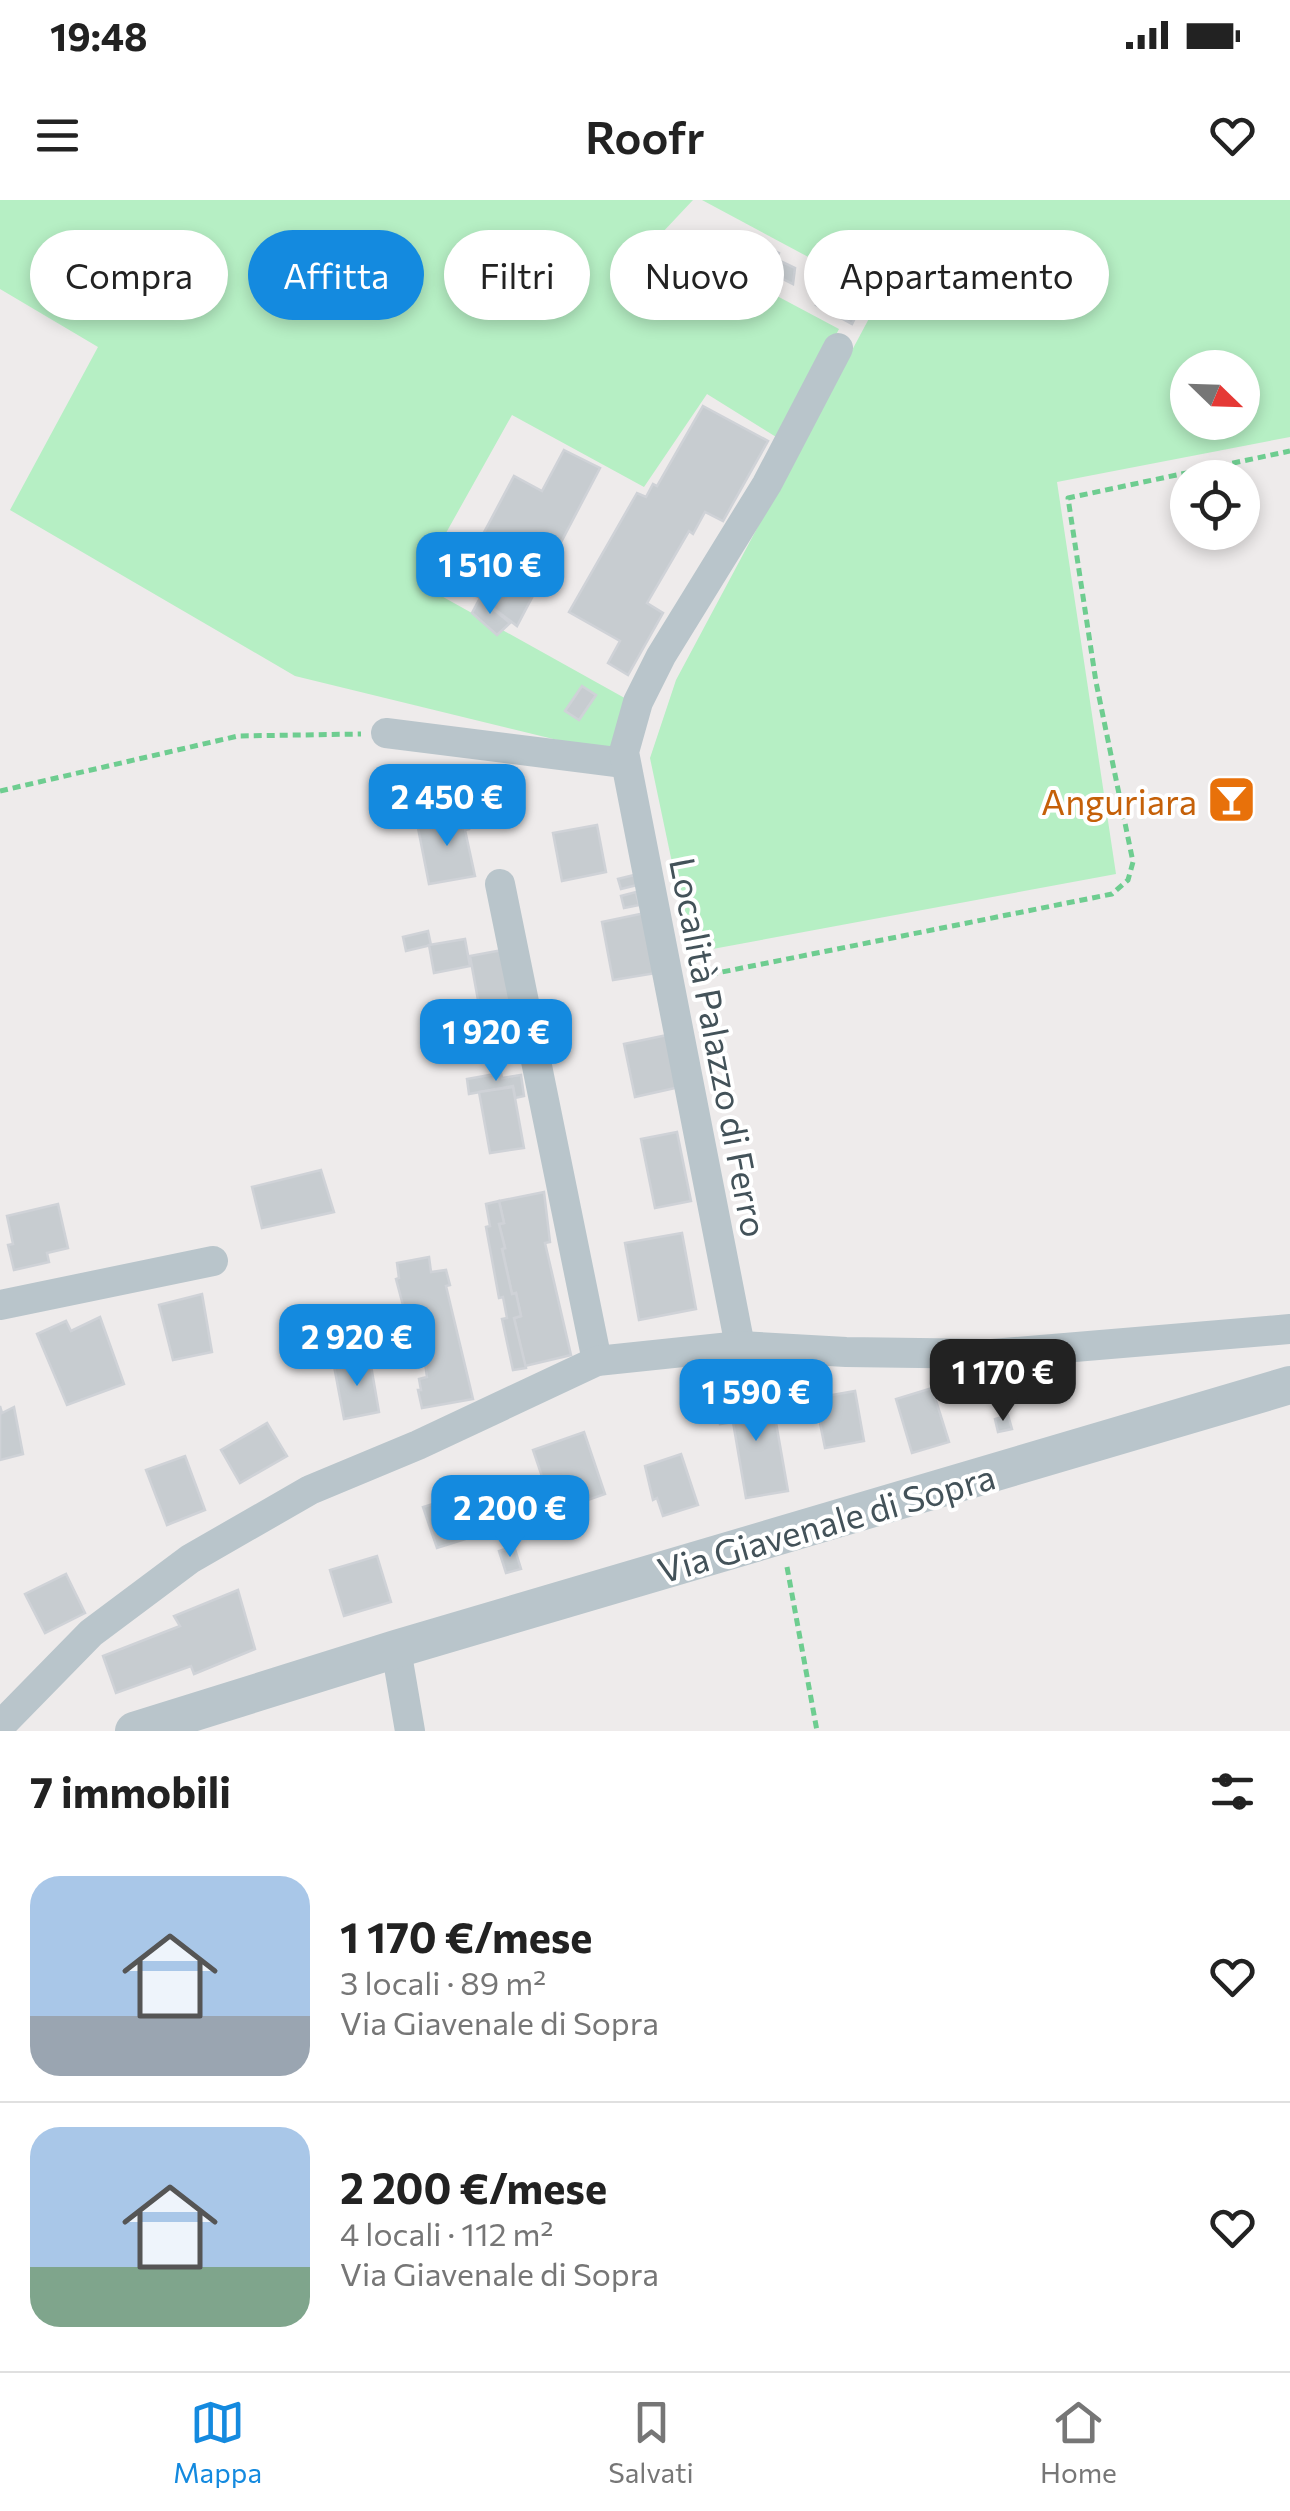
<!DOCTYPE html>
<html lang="it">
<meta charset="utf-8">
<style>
:root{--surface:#fff;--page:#f6f6f6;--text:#222;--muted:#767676;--line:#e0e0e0;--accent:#148adf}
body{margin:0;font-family:Commissioner,sans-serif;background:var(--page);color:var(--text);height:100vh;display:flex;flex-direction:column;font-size:38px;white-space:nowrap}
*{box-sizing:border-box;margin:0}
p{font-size:32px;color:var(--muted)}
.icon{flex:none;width:55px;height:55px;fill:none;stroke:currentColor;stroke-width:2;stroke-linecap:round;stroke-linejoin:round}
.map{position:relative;height:1531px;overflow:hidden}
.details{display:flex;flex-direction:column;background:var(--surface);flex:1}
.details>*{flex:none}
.hud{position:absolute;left:30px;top:30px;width:1230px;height:90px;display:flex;gap:20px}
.needle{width:65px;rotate:113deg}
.tools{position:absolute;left:1170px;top:150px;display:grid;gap:20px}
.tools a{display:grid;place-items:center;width:90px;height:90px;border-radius:50%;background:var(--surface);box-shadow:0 5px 15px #0003;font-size:50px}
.price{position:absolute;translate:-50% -85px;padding:0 22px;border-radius:20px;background:var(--accent);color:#fff;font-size:32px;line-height:65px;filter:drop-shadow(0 2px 5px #0008)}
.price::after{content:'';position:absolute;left:50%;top:60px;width:30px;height:22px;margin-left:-15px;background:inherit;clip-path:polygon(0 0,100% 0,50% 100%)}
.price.selected{background:#222;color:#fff}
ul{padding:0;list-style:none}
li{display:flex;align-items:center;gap:30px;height:250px;padding:0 30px}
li+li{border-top:2px solid var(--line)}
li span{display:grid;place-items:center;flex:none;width:280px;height:200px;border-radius:30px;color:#555}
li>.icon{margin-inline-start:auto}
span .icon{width:120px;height:120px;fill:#fffc;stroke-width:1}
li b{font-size:42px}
h2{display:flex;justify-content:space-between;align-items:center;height:120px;padding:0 30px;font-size:42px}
.tag{padding:0 35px;border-radius:45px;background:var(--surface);box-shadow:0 5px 15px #0003;font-size:35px;line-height:90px}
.tag.selected{background:var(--accent);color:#fff}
.status{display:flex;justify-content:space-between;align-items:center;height:70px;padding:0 50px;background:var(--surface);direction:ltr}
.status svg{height:28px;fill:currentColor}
header{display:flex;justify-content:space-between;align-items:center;height:130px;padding:0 30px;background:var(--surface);font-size:45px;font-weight:600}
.menu{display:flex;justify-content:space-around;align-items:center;height:140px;border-top:2px solid var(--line);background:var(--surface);font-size:28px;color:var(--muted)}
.menu a{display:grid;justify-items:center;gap:5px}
.menu .selected{color:var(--accent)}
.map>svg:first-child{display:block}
.green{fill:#b6efc4;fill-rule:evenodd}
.building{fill:#c7ccd0;stroke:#cfd2d7;stroke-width:2.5}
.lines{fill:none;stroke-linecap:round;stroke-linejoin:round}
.path{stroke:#6ecd90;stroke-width:5;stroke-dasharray:8 5;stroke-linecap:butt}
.minor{stroke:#b9c5cb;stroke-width:30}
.tertiary{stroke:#b9c5cb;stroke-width:38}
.labels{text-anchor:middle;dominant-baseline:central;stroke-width:8;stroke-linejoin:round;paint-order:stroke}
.food-label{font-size:35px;fill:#c56008;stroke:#fff;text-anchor:end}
.street-label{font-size:35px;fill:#435259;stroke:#fff}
</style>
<div class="status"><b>19:48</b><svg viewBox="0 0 49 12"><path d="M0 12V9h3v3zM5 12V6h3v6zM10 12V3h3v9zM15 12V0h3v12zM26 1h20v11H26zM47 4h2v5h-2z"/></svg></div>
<header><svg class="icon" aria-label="menu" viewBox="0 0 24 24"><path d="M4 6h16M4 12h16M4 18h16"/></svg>Roofr<svg class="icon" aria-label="heart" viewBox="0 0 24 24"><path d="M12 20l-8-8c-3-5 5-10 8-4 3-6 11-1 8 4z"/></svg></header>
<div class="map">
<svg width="1290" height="1531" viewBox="0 0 1290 1531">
<rect width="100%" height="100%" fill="#eeebeb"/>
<g class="green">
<polygon points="0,0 693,0 661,34 839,129 781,240 707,194 644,287 512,215 418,383 630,501 615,554 295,476 10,310 98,147 0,89"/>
<path d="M702 0H1290V237L1057 282 1116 674 691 753 650 558 676 480 881 96ZM1188 168H1242V222H1188Z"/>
</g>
<g class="building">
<polygon points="758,42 779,53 776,59 795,68 793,84 747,61"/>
<polygon points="823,91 836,97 830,111 816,105"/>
<polygon points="834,104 856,116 852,124 830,112"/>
<polygon points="703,206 768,241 723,321 705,312 693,334 689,331 647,403 663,413 628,475 608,463 620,441 569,412 637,293 646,297 653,284 657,286"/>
<polygon points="564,250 600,268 517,426 480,398 456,385 514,276 542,291"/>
<polygon points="480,398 510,423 497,435 472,413"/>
<polygon points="582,486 596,495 579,520 565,511"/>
<polygon points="465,610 469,629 465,630 475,676 429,684 418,628 448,622 447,614"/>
<polygon points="597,625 606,672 562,681 553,633"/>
<polygon points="634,675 637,685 621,689 618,679"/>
<polygon points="636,692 639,705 624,708 621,696"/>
<polygon points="645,713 656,773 613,780 602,722"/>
<polygon points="428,731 431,745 406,751 403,737"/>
<polygon points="465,739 470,766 434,773 429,745"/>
<polygon points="508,749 519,804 480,811 470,756"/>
<polygon points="478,822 480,834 457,838 455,827"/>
<polygon points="672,834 684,886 635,897 624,844"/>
<polygon points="501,873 502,878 521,875 524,896 515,898 513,886 469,894 467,879"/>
<polygon points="513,887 524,948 490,953 479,892"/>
<polygon points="677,932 691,1001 655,1008 641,939"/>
<polygon points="321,970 334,1012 262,1028 252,987"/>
<polygon points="544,992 550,1042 545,1043 571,1155 525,1166 514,1118 521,1116 516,1093 512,1094 502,1048 505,1048 499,1024 504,1023 499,1001"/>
<polygon points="499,1001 504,1023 499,1024 505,1048 502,1049 512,1094 516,1093 521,1116 514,1118 526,1168 513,1170 502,1119 507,1118 503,1097 499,1098 486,1027 490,1026 486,1004"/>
<polygon points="58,1004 68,1048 47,1053 49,1062 14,1070 8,1045 13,1044 7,1016"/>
<polygon points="682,1033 696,1109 639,1120 625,1043"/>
<polygon points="429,1057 431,1072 446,1070 450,1085 446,1086 473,1199 422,1208 418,1190 421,1190 419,1179 427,1177 424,1156 410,1158 408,1130 418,1128 413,1107 404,1109 396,1079 399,1078 397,1063"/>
<polygon points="202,1094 212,1152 173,1160 159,1105"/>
<polygon points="100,1117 124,1184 67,1205 37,1134 66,1121 71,1131"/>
<polygon points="368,1132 372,1155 344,1160 341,1137"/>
<polygon points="370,1160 379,1212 344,1219 334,1166"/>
<polygon points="1010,1180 1012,1198 993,1201 990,1182"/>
<polygon points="932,1188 949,1242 912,1253 896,1199"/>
<polygon points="855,1191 864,1241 825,1248 815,1198"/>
<polygon points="771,1194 788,1291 746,1298 733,1222 720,1224 716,1203"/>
<polygon points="0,1206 2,1213 14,1207 23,1254 0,1260"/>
<polygon points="1008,1215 1012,1229 998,1232 995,1219"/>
<polygon points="267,1223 287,1256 240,1283 221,1250"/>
<polygon points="584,1232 605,1294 554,1312 533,1250"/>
<polygon points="681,1254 698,1305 663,1316 657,1298 653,1300 645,1266"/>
<polygon points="185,1256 205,1310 167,1325 146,1270"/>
<polygon points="475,1291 488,1332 437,1348 423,1307"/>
<polygon points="514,1346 521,1369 506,1373 499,1351"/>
<polygon points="377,1356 391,1402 344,1416 330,1370"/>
<polygon points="66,1374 85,1413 45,1433 25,1394"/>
<polygon points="238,1390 255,1449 194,1474 191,1466 116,1493 103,1456 180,1426 174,1416"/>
</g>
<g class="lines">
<g class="path">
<polyline points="0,591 238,536 361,534"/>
<polyline points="697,777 1112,694 1128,680 1133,662 1096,482 1068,298 1290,251"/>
<polyline points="787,1367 817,1531"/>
</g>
<g class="minor">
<polyline points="386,533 624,563"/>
<polyline points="500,684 597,1161"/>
<polyline points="0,1105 213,1061"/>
<polyline points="740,1146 624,552 638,502 661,456 767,284 838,148"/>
<polyline points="396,1449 410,1531"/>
<polyline points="0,1526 91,1433 190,1359 310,1290 418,1245 597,1161 740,1146 846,1152 992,1154 1290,1129"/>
</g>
<polyline class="tertiary" points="134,1531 396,1449 1290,1185"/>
</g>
<defs>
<symbol id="bar-square" viewBox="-11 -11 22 22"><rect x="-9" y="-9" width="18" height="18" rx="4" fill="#e8710a" stroke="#fff"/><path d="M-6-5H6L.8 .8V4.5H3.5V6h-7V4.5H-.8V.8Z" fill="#fff"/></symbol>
</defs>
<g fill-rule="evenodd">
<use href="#bar-square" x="1204" y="572" width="55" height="55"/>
</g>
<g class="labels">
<g class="food-label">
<text x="1197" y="600">Anguriara</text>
</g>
<g class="street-label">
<text transform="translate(720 847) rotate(79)">Località Palazzo di Ferro</text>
<text transform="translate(826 1322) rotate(-16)">Via Giavenale di Sopra</text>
</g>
</g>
</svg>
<div class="tools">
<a><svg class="needle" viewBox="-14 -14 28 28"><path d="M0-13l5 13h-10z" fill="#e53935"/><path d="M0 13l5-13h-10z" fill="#767676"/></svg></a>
<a><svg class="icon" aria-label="locate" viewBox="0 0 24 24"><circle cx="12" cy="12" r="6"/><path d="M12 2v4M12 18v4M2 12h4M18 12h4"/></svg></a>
</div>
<b class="price" style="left:490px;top:417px">1 510 €</b>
<b class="price" style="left:447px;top:649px">2 450 €</b>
<b class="price" style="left:496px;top:884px">1 920 €</b>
<b class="price" style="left:357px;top:1189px">2 920 €</b>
<b class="price selected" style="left:1003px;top:1224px">1 170 €</b>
<b class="price" style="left:756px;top:1244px">1 590 €</b>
<b class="price" style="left:510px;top:1360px">2 200 €</b>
<div class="hud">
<a class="tag">Compra</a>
<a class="tag selected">Affitta</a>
<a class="tag">Filtri</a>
<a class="tag">Nuovo</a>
<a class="tag">Appartamento</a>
</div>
</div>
<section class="details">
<h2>7 immobili<svg class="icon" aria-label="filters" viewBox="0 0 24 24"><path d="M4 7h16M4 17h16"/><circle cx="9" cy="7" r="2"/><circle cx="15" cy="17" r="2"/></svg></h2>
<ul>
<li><span style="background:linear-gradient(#a9c7e8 70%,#9aa5b1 0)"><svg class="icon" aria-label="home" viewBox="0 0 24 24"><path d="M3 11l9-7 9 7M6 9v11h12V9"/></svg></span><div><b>1 170 €/mese</b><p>3 locali · 89 m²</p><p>Via Giavenale di Sopra</p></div><svg class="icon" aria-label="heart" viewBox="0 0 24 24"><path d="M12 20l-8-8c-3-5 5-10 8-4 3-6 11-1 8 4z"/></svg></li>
<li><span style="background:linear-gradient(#a9c7e8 70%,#7fa58c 0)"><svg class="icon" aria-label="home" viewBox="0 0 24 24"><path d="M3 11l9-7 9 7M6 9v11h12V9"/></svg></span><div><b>2 200 €/mese</b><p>4 locali · 112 m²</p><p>Via Giavenale di Sopra</p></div><svg class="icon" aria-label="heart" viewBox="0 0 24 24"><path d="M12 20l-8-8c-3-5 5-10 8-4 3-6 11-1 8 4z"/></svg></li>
</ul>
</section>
<nav class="menu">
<a class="selected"><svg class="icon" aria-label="map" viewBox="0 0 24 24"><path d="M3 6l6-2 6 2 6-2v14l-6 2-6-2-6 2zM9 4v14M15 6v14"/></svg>Mappa</a>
<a><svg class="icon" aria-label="saved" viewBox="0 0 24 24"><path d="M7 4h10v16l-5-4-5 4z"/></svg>Salvati</a>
<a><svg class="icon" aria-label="home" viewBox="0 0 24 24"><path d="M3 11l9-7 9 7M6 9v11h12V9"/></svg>Home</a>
</nav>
